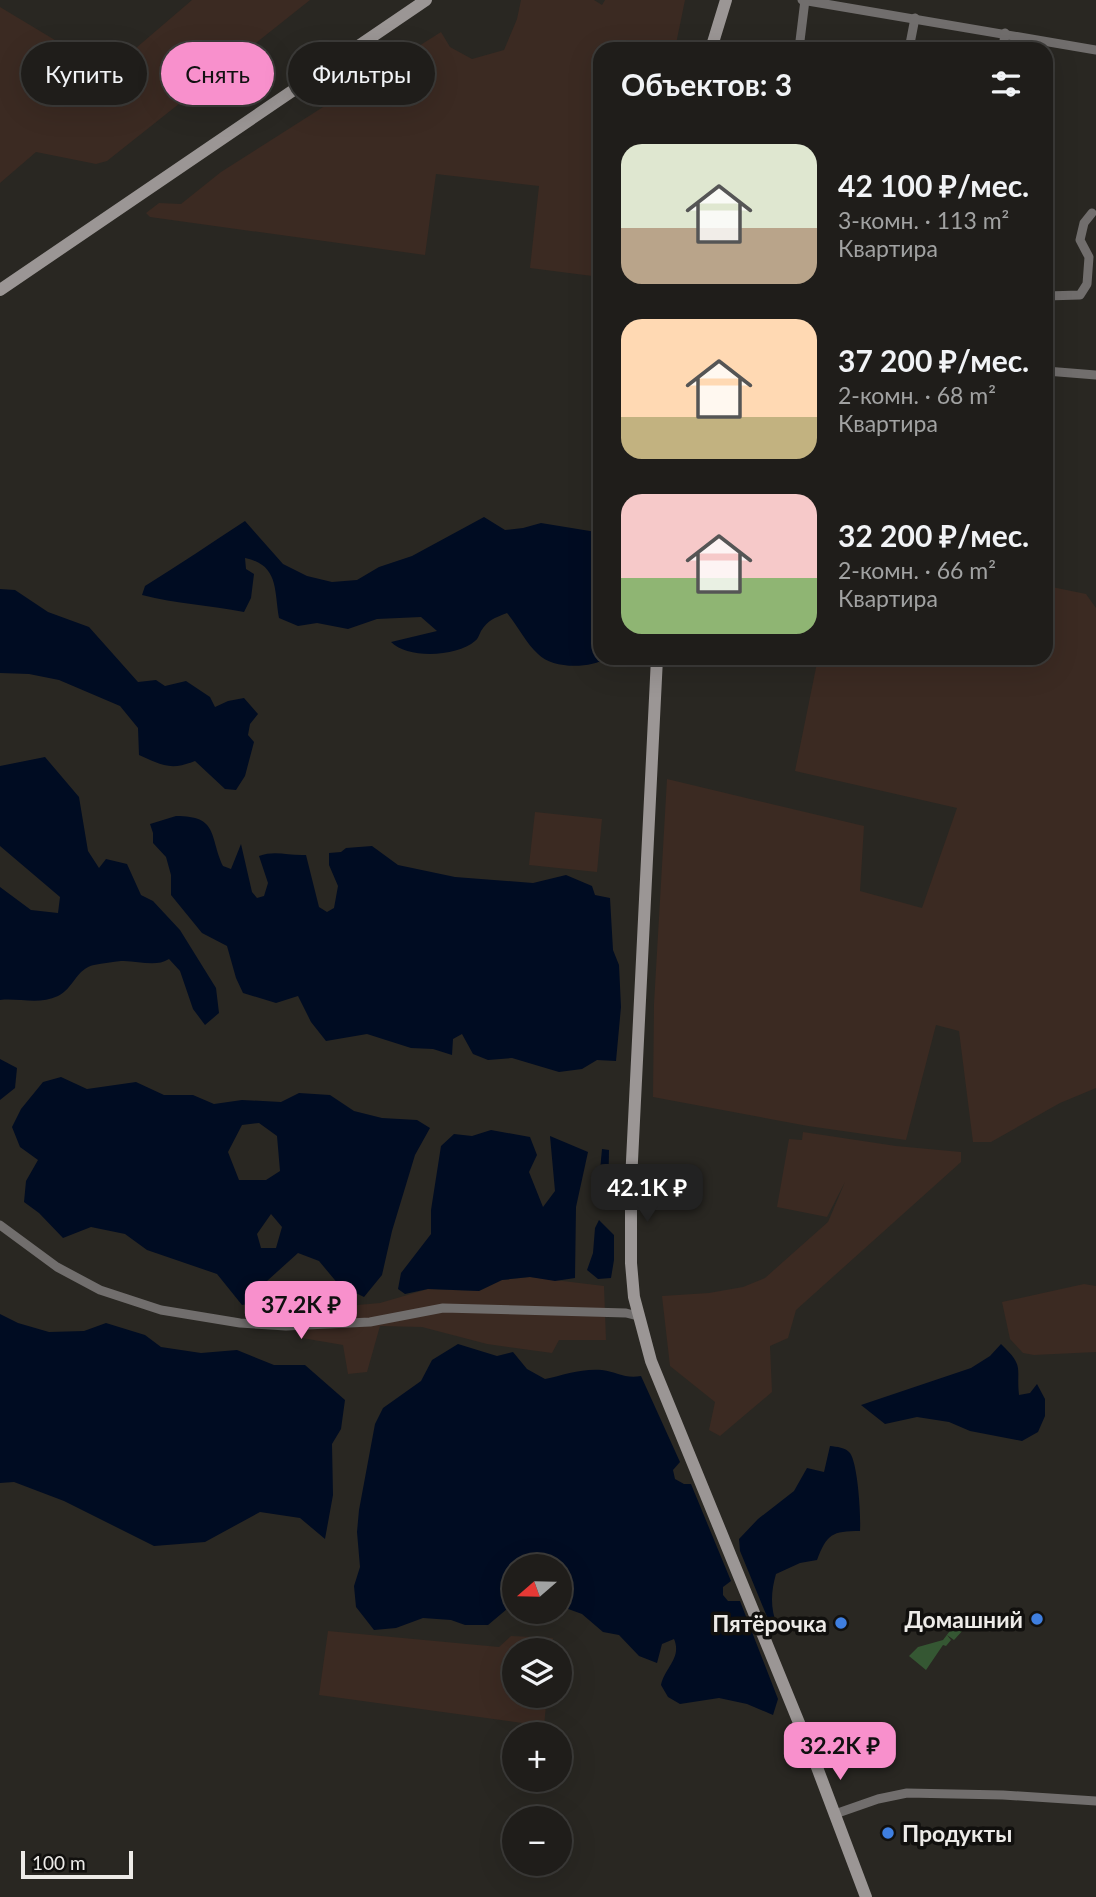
<!DOCTYPE html>
<html lang="ru">
<meta charset="utf-8">
<style>
:root{--surface:#1f1d1a;--page:#272623;--text:#f1f3f6;--muted:#a1a2a2;--line:#3c3b39;--accent:#f890cc}
body{margin:0;font-family:Lato,sans-serif;background:var(--page);color:var(--text);height:100vh;display:flex;flex-direction:column;font-size:26px;white-space:nowrap}
*{box-sizing:border-box;margin:0}
p{font-size:23px;color:var(--muted)}
.icon{flex:none;width:38px;height:38px;fill:none;stroke:currentColor;stroke-width:2;stroke-linecap:round;stroke-linejoin:round}
.map{position:relative;flex:1;overflow:hidden}
.panel{position:absolute;left:593px;top:42px;width:460px;height:623px;display:flex;flex-direction:column;background:var(--surface);border-radius:21px;box-shadow:0 7px 28px #0002,0 0 0 2px var(--line)}
.panel>*{flex:none}
.hud{position:absolute;left:21px;top:42px;width:467px;height:63px;display:flex;gap:14px}
.needle{width:46px;rotate:250deg}
.controls{position:absolute;left:502px;top:1554px;display:grid;gap:14px}
.controls a{display:grid;place-items:center;width:70px;height:70px;border-radius:50%;background:var(--surface);box-shadow:0 7px 28px #0002,0 0 0 2px var(--line);font-size:35px}
.scale{position:absolute;left:21px;bottom:18px;width:112px;box-sizing:border-box;padding-left:7px;border:4px solid #edebe8;border-top:0;font-size:19px;line-height:24px;white-space:nowrap;color:#edebe8;-webkit-text-stroke:5px #11100e;paint-order:stroke}
.price{position:absolute;translate:-50% -60px;padding:0 16px;border-radius:14px;background:var(--accent);color:#111;font-size:23px;line-height:46px;filter:drop-shadow(0 2px 4px #0008)}
.price::after{content:'';position:absolute;left:50%;top:42px;width:21px;height:16px;margin-left:-10px;background:inherit;clip-path:polygon(0 0,100% 0,50% 100%)}
.price.active{background:#222;color:#fff}
ul{padding:0;list-style:none}
li{display:flex;align-items:center;gap:21px;height:175px;padding:0 28px}
li span{display:grid;place-items:center;flex:none;width:196px;height:140px;border-radius:21px;color:#555}
li>.icon{margin-inline-start:auto}
span .icon{width:84px;height:84px;fill:#fffc;stroke-width:1}
li b{font-size:30px}
h2{display:flex;justify-content:space-between;align-items:center;height:84px;padding:0 28px;font-size:30px}
.chip{padding:0 24px;border-radius:32px;background:var(--surface);box-shadow:0 7px 28px #0002,0 0 0 2px var(--line);font-size:24px;line-height:63px}
.chip.active{background:var(--accent);color:#111}
.map>svg:first-child{display:block}
.industrial{fill:#3b2a22}
.green{fill:#355733}
.water{fill:#000c22;fill-rule:evenodd}
.lines{fill:none;stroke-linecap:round;stroke-linejoin:round}
.street{stroke:#716e6d;stroke-width:9}
.secondary{stroke:#9b9695;stroke-width:12}
.shop-dot{fill:#3f7fe0;stroke:#11100e;stroke-width:2.5}
.labels{text-anchor:middle;dominant-baseline:central;stroke-width:7;stroke-linejoin:round;paint-order:stroke}
.poi-label{font-size:23px;font-weight:bold;fill:#edebe8;stroke:#11100e;text-anchor:end}
</style>
<div class="map">
<svg width="1096" height="1897" viewBox="0 0 1096 1897">
<rect width="100%" height="100%" fill="#292722"/>
<g class="industrial">
<polygon points="192,0 310,0 107,161 96,164 36,152 0,183 0,7 108,72"/>
<polygon points="521,0 594,0 602,5 605,0 685,0 675,49 600,49 600,277 530,268 539,186 436,174 425,255 150,217 146,213 159,203 181,204 221,172 441,32 450,47 472,59 504,50 517,19"/>
<polygon points="1047,586 1086,594 1096,608 1096,1088 1060,1103 991,1142 973,1142 959,1031 936,1025 906,1140 808,1126 653,1097 654,1004 667,779 864,826 860,891 922,908 957,808 795,771 818,658 1046,658"/>
<polygon points="535,812 602,819 597,872 529,865"/>
<polygon points="803,1132 896,1146 961,1152 961,1162 796,1310 788,1338 770,1346 772,1392 720,1436 709,1430 715,1402 670,1366 662,1296 709,1293 743,1287 765,1278 828,1222 845,1182 827,1217 777,1207 789,1139 802,1140"/>
<polygon points="530,1277 604,1286 606,1340 559,1340 552,1353 487,1344 422,1327 380,1326 367,1372 348,1374 343,1345 302,1338 301,1310 380,1303 428,1289 479,1291 502,1280"/>
<polygon points="1084,1284 1096,1286 1096,1352 1034,1355 1023,1353 1010,1339 1002,1302"/>
<polygon points="328,1631 499,1647 511,1636 553,1638 551,1650 514,1650 514,1696 547,1696 544,1726 319,1695"/>
</g>
<polygon class="green" points="956,1623 964,1629 954,1640 947,1635 951,1640 946,1646 943,1645 926,1670 909,1656 918,1647 943,1640"/>
<g class="water">
<path d="M484 517 505 530 523 528 541 523 596 532 600 528V658H607C590 669 552 669 538 654 526 643 518 626 507 613 494 618 488 620 481 631 479 635 478 639 475 641 457 657 407 659 391 642L437 631 421 617 377 619 348 629 317 623 298 626 279 618C274 590 279 565 245 558L246 569 254 574 251 598 244 612C210 605 176 604 142 595L145 586C179 565 211 543 245 521L283 564 307 576 332 582 357 580 379 567 412 556Z"/>
<path d="M0 589 15 590 48 612 89 627 138 682 156 680 165 686 186 681 210 697 215 707 228 701 244 698 258 714 250 724 248 735 254 742 245 776 236 790 225 789 195 761C170 771 162 765 139 755L138 728 120 706 59 680 29 674 0 673Z"/>
<path d="M45 757 79 797 88 851 99 868 106 859 127 864 141 895 153 901 180 930 216 988 219 1013 205 1025 193 1009 180 971 169 959C155 968 137 960 121 961 113 962 103 963 94 965 77 968 73 989 58 996 39 1005 20 998 0 1000V887L31 910 58 913 60 897 0 846V766Z"/>
<path d="M176 816C219 816 209 836 223 866L231 869 241 844 252 892 257 898 264 896 268 883 259 856C275 850 289 856 306 855L319 907 327 912 334 908 338 886 329 865V853L341 852 346 848 372 846 398 865 455 877 533 883 566 875 592 886 595 895 610 898 613 950 619 965 621 1007 616 1061 597 1060 582 1069 559 1072 512 1058 488 1060 473 1054 462 1034 453 1039 452 1055 433 1049 411 1048 367 1034 326 1041 311 1022 298 996 276 1003 243 993 236 978 227 946 202 933 171 895V875L166 857 153 843V833L150 824Z"/>
<polygon points="0,1059 17,1068 15,1088 0,1100"/>
<path d="M61 1077 87 1089 136 1082 164 1095H193L214 1104 242 1100 281 1102 299 1093 330 1095 354 1111 382 1118 417 1120 430 1128 415 1155 392 1231 382 1275 364 1297 339 1285 319 1261 298 1253 267 1281 255 1303 242 1305 217 1274 147 1250 125 1234 91 1227 63 1238 39 1213 24 1202 26 1181 38 1160 20 1147 12 1127 21 1109 43 1082ZM259 1123 277 1136 280 1171 266 1180H239L228 1152 242 1125ZM271 1214 282 1227 276 1248H261L257 1234Z"/>
<polygon points="491,1130 530,1137 537,1155 529,1172 543,1207 555,1191 550,1136 588,1152 576,1207 575,1278 555,1281 530,1277 502,1280 479,1291 428,1289 405,1294 398,1289 401,1273 431,1234 431,1210 441,1146 454,1134 472,1136"/>
<polygon points="602,1149 609,1150 608,1202 600,1201 598,1193"/>
<polygon points="599,1220 614,1235 614,1260 611,1278 598,1279 587,1270 593,1253 595,1228"/>
<polygon points="0,1314 18,1323 49,1332 84,1331 106,1323 145,1335 161,1347 201,1353 237,1350 274,1365 305,1365 345,1400 341,1429 332,1444 333,1495 325,1539 300,1518 260,1512 205,1542 154,1546 64,1501 14,1482 0,1483"/>
<path d="M458 1344 497 1356 513 1352 527 1369 545 1379C563 1375 583 1368 602 1370 617 1372 625 1379 641 1376L680 1462 673 1470 675 1479 684 1484H691L731 1581 723 1587V1595L728 1601H740L778 1699 773 1715 747 1704 719 1698 680 1704 668 1697 661 1685C665 1667 682 1658 674 1639L662 1644 657 1663 639 1656 619 1635 603 1632 582 1614 560 1606V1566H514V1603L488 1625H465L451 1620 423 1618 396 1628 374 1630 356 1607 354 1586 360 1567 357 1532 359 1510 375 1424 383 1408 421 1381 432 1360Z"/>
<path d="M1001 1344C1025 1367 1016 1366 1019 1395L1030 1393 1037 1384 1045 1399V1416L1038 1432 1022 1441 970 1431 949 1422 917 1417 885 1424 861 1405 971 1368 990 1356Z"/>
<path d="M830 1446C837 1447 845 1447 850 1453 858 1464 861 1516 860 1531 832 1531 827 1534 817 1560L800 1563 776 1574C771 1591 770 1608 777 1625L770 1624 740 1551 739 1539 758 1519 794 1491 807 1468 824 1472Z"/>
</g>
<g class="lines">
<g class="street">
<polyline points="802,0 1096,50"/>
<polyline points="799,49 805,0"/>
<polyline points="909,49 915,18"/>
<polyline points="1003,49 1005,33"/>
<polyline points="1046,296 1080,295 1087,284 1089,257 1080,240 1084,223 1092,213"/>
<polyline points="1046,371 1096,375"/>
<polyline points="0,1225 57,1267 100,1290 161,1310 240,1323 286,1326 370,1322 443,1308 626,1313 638,1316"/>
<polyline points="835,1814 878,1799 907,1793 1003,1795 1096,1801"/>
</g>
<g class="secondary">
<polyline points="711,49 726,0"/>
<polyline points="0,290 426,0"/>
<polyline points="657,658 631,1181 631,1263 634,1297 651,1361 815,1762 866,1897"/>
</g>
</g>
<g class="shop-dot">
<circle cx="1037" cy="1619" r="7"/>
<circle cx="841" cy="1623" r="7"/>
<circle cx="888" cy="1833" r="7"/>
</g>
<g class="labels">
<g class="poi-label">
<text x="1023" y="1619">Домашний</text>
<text x="827" y="1623">Пятёрочка</text>
<text x="902" y="1833" text-anchor="start">Продукты</text>
</g>
</g>
</svg>
<div class="controls">
<a><svg class="needle" viewBox="-14 -14 28 28"><path d="M0-13l5 13h-10z" fill="#e53935"/><path d="M0 13l5-13h-10z" fill="#a1a2a2"/></svg></a>
<a><svg class="icon" aria-label="layers" viewBox="0 0 24 24"><path d="M12 4l9 5-9 5-9-5zM3 14l9 5 9-5"/></svg></a>
<a>+</a>
<a>−</a>
</div>
<div class="scale">100 m</div>
<b class="price active" style="left:647px;top:1224px">42.1K ₽</b>
<b class="price" style="left:301px;top:1341px">37.2K ₽</b>
<b class="price" style="left:840px;top:1782px">32.2K ₽</b>
<div class="hud">
<a class="chip">Купить</a>
<a class="chip active">Снять</a>
<a class="chip">Фильтры</a>
</div>
<section class="panel">
<h2>Объектов: 3<svg class="icon" aria-label="filters" viewBox="0 0 24 24"><path d="M4 7h16M4 17h16"/><circle cx="9" cy="7" r="2"/><circle cx="15" cy="17" r="2"/></svg></h2>
<ul>
<li><span style="background:linear-gradient(#dfe7d0 60%,#b9a48a 0)"><svg class="icon" aria-label="home" viewBox="0 0 24 24"><path d="M3 11l9-7 9 7M6 9v11h12V9"/></svg></span><div><b>42 100 ₽/мес.</b><p>3-комн. · 113 m²</p><p>Квартира</p></div></li>
<li><span style="background:linear-gradient(#ffd9b3 70%,#c2b280 0)"><svg class="icon" aria-label="home" viewBox="0 0 24 24"><path d="M3 11l9-7 9 7M6 9v11h12V9"/></svg></span><div><b>37 200 ₽/мес.</b><p>2-комн. · 68 m²</p><p>Квартира</p></div></li>
<li><span style="background:linear-gradient(#f6c9c9 60%,#8fb573 0)"><svg class="icon" aria-label="home" viewBox="0 0 24 24"><path d="M3 11l9-7 9 7M6 9v11h12V9"/></svg></span><div><b>32 200 ₽/мес.</b><p>2-комн. · 66 m²</p><p>Квартира</p></div></li>
</ul>
</section>
</div>
